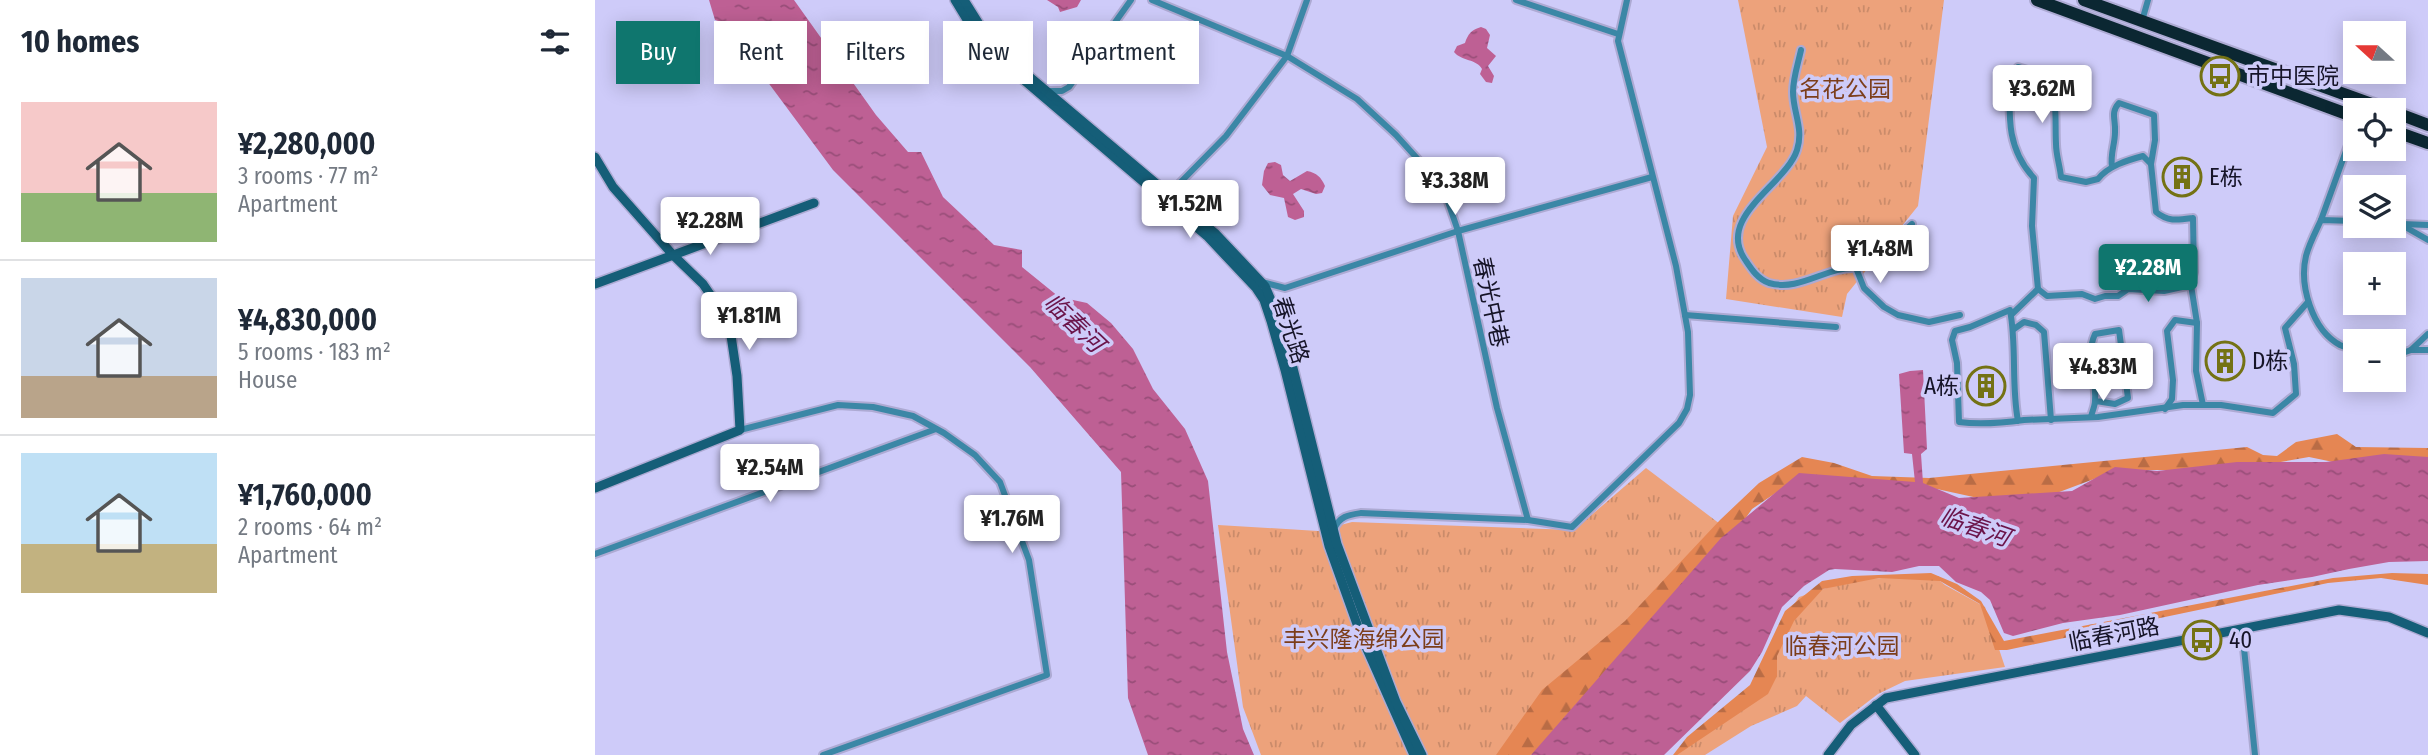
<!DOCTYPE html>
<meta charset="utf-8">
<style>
:root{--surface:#fff;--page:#f2f2f3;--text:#1f2937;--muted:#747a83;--line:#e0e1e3;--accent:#0f766e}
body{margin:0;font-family:"Fira Sans Condensed","Noto Sans SC",sans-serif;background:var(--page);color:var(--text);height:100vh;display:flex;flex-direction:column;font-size:26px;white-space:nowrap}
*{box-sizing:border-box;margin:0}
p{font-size:23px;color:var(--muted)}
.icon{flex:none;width:38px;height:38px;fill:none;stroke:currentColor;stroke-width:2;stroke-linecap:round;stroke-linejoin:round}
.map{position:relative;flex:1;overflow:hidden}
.sheet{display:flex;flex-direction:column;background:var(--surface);width:595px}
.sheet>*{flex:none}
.hud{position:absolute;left:21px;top:21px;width:665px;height:63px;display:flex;gap:14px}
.needle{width:46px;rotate:291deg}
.buttons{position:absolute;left:1748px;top:21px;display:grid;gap:14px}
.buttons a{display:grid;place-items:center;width:63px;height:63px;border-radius:0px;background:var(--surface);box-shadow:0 4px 18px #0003;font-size:35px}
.price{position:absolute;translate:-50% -60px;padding:0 16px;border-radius:7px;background:#fff;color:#222;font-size:23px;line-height:46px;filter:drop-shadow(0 2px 4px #0008)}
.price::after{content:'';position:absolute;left:50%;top:42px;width:21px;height:16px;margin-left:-10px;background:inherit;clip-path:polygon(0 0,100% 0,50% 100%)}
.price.current{background:var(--accent);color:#fff}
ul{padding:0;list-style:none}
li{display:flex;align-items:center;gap:21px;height:175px;padding:0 21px}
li+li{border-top:2px solid var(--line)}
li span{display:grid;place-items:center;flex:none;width:196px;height:140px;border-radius:0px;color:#555}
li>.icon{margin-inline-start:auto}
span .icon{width:84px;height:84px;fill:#fffc;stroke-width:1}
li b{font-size:30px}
h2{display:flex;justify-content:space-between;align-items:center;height:84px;padding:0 21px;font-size:30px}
.tag{padding:0 24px;border-radius:0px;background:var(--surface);box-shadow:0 4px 18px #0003;font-size:24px;line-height:63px}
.tag.current{background:var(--accent);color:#fff}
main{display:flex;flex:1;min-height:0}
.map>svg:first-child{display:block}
.grass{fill:url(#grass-tufts)}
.forest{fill:url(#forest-firs)}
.water{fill:url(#water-ripples)}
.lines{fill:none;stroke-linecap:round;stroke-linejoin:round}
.street-casing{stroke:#adaad3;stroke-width:10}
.secondary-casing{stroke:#adaad3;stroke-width:12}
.highway-casing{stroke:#adaad3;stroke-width:16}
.street{stroke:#3b87a6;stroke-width:6}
.secondary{stroke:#155e78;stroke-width:9}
.highway{stroke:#0b2732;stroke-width:12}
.labels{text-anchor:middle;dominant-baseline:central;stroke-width:7;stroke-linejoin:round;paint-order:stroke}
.poi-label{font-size:23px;fill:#161428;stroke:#cecbf9;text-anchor:start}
.park-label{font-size:23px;fill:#7c3e1b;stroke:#cecbf9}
.street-label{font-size:23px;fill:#161428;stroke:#cecbf9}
.water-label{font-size:24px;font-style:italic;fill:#6b144a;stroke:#cecbf9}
</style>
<main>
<section class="sheet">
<h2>10 homes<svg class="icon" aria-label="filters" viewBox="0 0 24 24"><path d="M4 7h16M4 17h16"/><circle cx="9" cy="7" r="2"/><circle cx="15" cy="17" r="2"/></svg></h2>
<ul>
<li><span style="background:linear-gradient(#f6c9c9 65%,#8fb573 0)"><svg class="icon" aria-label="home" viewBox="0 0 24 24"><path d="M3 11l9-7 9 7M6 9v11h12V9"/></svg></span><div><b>¥2,280,000</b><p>3 rooms · 77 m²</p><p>Apartment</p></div></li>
<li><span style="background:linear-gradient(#c9d6e8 70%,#b9a48a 0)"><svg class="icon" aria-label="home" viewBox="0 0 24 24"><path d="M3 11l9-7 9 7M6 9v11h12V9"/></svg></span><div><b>¥4,830,000</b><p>5 rooms · 183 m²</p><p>House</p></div></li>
<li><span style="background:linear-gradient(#bfe0f5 65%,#c2b280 0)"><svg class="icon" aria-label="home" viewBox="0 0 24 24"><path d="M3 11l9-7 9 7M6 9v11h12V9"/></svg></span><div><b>¥1,760,000</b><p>2 rooms · 64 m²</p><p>Apartment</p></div></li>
</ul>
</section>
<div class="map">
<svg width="1833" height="755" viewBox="0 0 1833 755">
<defs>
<pattern id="grass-tufts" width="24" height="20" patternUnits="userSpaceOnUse" patternTransform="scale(1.75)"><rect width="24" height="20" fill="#eda27b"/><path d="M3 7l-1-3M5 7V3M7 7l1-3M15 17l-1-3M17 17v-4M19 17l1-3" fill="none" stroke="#ca8b6a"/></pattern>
<pattern id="forest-firs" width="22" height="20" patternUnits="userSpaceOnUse" patternTransform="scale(1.75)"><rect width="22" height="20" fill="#e58653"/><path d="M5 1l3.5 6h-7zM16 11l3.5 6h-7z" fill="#b96c45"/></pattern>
<pattern id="water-ripples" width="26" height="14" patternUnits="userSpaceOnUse" patternTransform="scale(1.75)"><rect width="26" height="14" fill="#be6094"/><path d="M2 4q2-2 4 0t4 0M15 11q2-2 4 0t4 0" fill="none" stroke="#994e79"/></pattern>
</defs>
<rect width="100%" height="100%" fill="#cecbf9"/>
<g class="grass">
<polygon points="1143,0 1349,0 1323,206 1252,294 1247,317 1131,299 1138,216 1172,147"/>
<polygon points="1051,468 1129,527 939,755 666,755 648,707 623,525 723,531 757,522 979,530"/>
<polygon points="1344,576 1345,581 1350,585 1390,607 1410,667 1310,681 1283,694 1245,723 1211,696 1202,706 1156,726 1110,755 1081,755 1175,668 1184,627 1204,597 1259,579"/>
</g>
<g class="forest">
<polygon points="1742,434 1761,447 1833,448 1833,459 1748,464 1714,457 1662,466 1598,470 1523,470 1459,494 1392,500 1342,489 1207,475 1157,509 1102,588 947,748 935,755 901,755 947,690 1030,621 1125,520 1164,483 1207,457 1239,463 1277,476 1334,478 1652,447 1668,455 1682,456 1701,442"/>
<polygon points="1336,573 1362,584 1386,601 1409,641 1738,578 1797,573 1833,574 1833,585 1786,578 1733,583 1412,650 1400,650 1385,604 1345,581 1284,578 1228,589 1199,621 1182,656 1182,676 1173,694 1082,755 1078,755 1092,737 1155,685 1190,611 1227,581 1257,576"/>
</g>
<g class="water">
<polygon points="114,0 199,0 281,115 313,152 326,152 348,197 399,245 427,250 427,267 464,297 492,303 516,323 538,349 558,389 590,429 613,481 632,652 648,729 659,755 553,755 533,698 526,472 435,367 238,170 129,23 120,20"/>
<polygon points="452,0 486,0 482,7 465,12 463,7"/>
<path d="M886 27 891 29 895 35 892 48 901 56 893 66 899 76 897 83 891 82 885 74 887 69C882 59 866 61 859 52L862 46 870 43C873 34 876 30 886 27Z"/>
<path d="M680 162 686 165 688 175 695 181 712 171C722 173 726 177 730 186L727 193 721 194 706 189 698 194 709 211V217L700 220 693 217 689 198 675 195 667 185 669 171 673 163Z"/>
<polygon points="1328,370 1332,449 1326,454 1328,483 1364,498 1477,491 1520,467 1562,471 1642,462 1731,462 1789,454 1833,457 1833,561 1794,562 1754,569 1717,577 1663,585 1525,615 1468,623 1418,636 1409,633 1395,600 1386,592 1361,582 1344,566 1324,566 1297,572 1240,569 1234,570 1209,586 1187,607 1167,652 1155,671 1069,755 936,755 1126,538 1204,473 1320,482 1317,454 1309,453 1304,374 1315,371"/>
</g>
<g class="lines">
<defs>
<g id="street">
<polyline points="557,0 692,56 762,99 801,135 848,187 863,231 902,408 933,520"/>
<polyline points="921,0 1023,34"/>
<polyline points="1547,21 1553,0"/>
<path d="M1206 50C1203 64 1198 78 1198 92 1198 112 1209 129 1202 150 1191 185 1119 217 1151 261 1157 270 1163 279 1174 283 1205 292 1232 266 1261 268"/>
<polyline points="452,91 467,91 474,87 536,0"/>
<path d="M1517 167C1515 153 1520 145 1520 132 1521 120 1515 113 1524 103L1559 115 1560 140 1556 164"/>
<polyline points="574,194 631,136 692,56 712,0"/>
<polyline points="1726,220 1760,126"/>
<path d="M1760 221 1726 220C1721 231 1714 244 1711 256 1704 285 1717 330 1745 345 1749 347 1756 348 1760 350"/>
<polyline points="1799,223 1805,224 1833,240"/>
<path d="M1317 224 1305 235 1297 231C1280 238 1272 253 1261 268L1269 288 1289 307 1303 315 1334 322 1365 315"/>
<polyline points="1807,224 1833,225"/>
<polyline points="667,282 690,288 863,231 1057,177"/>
<path d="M1443 289 1437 226 1439 178C1411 148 1414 115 1415 76L1423 67C1468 79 1459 106 1461 144 1461 155 1465 166 1466 177L1491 182 1503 179C1513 166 1533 160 1548 156L1556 164 1561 212C1573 222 1583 220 1598 218L1599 272 1596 285"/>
<polyline points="1090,315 1241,327"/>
<polyline points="1416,315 1443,289 1452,296 1487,294 1500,299 1510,296 1523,296 1533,289 1569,291 1596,285 1602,323 1601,371 1608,405"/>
<polyline points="1419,329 1429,322 1441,325 1449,332 1456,420"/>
<polyline points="1816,350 1833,350"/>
<polyline points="1799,356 1816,350 1833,334"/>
<polyline points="1570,409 1577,399 1578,380 1572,331 1580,320 1602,323"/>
<path d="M1496 417C1497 412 1500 406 1500 401 1502 378 1490 356 1500 334L1524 330 1533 398 1520 404 1501 401"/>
<path d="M1423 421C1416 384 1422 347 1415 310L1375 327 1360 331 1357 340 1362 363 1364 422C1386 425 1407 423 1429 420L1503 417 1588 405H1626L1678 413 1701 394 1699 364 1690 328 1713 302"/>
<polyline points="145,430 243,405 278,407 318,416 349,433 380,455 405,482 434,560 452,675 228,755"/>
<path d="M739 529C745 516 753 515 766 513L933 520 977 527 1084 423 1092 409 1095 395 1093 332 1081 266 1023 41 1032 0"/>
<polyline points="0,554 341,429"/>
<polyline points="1647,629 1660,755"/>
</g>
<g id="secondary">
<polyline points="360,0 385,41 403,58 612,236 661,288 669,300 676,321 690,370 734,546 767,638 819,755"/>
<polyline points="369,0 394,40 411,57 621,234 670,286 684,319 698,368 742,544 801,702 827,755"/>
<polyline points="0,157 18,187 78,255 108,284 134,322 142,376 145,430 0,488"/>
<polyline points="0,284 219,203"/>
<polyline points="1281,705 1320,755"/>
<polyline points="1233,755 1256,725 1291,698 1744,610 1794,617 1833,633"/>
</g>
<g id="highway">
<polyline points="1442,0 1760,117"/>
<polyline points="1489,0 1793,110"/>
<polyline points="1799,112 1833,125"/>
<polyline points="1799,131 1833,143"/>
</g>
</defs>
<use href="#street" class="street-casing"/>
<use href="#secondary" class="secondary-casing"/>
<use href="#highway" class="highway-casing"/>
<use href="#street" class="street"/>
<use href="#secondary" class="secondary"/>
<use href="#highway" class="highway"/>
</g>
<defs>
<symbol id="bus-ring" viewBox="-11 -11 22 22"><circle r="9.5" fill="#cecbf9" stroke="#747214" stroke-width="1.5"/><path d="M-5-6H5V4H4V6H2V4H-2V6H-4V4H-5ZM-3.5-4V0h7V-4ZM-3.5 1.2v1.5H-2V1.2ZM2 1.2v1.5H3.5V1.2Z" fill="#747214"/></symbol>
<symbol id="building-ring" viewBox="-11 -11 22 22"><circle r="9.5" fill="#cecbf9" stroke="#747214" stroke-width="1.5"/><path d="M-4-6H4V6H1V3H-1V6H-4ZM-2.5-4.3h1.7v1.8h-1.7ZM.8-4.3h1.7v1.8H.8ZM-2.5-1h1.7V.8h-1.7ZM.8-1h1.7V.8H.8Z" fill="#747214"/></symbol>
</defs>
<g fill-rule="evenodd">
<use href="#bus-ring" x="1603" y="54" width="44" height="44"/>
<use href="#building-ring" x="1565" y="155" width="44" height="44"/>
<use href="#building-ring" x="1608" y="339" width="44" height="44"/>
<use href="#building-ring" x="1369" y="364" width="44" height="44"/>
<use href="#bus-ring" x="1585" y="618" width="44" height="44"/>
</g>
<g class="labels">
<g class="poi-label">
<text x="1652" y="76">市中医院</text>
<text x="1614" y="177">E栋</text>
<text x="1657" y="361">D栋</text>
<text x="1364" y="386" text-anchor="end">A栋</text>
<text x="1634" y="640">40</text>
</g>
<g class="park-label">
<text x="1250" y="89">名花公园</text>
<text x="769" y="639">丰兴隆海绵公园</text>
<text x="1247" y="646">临春河公园</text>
</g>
<g class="street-label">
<text transform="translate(896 302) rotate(78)">春光中巷</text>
<text transform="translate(696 330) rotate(72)">春光路</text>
<text transform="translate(1519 634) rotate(-11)">临春河路</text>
</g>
<g class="water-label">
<text transform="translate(479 323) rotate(44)">临春河</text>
<text transform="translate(1380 527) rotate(19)">临春河</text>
</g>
</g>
</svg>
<div class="buttons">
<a><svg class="needle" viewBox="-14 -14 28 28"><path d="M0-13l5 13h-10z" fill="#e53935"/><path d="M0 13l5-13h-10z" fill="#747a83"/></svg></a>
<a><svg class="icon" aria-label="locate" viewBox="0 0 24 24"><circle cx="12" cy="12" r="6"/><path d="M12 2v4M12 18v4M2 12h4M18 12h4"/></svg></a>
<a><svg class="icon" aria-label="layers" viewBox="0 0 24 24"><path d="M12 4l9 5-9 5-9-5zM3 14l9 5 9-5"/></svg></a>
<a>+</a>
<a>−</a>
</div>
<b class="price" style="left:1447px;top:125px">¥3.62M</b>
<b class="price" style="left:860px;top:217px">¥3.38M</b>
<b class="price" style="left:595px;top:240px">¥1.52M</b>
<b class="price" style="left:115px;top:257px">¥2.28M</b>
<b class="price" style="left:1285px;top:285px">¥1.48M</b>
<b class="price current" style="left:1553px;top:304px">¥2.28M</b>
<b class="price" style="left:154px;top:352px">¥1.81M</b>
<b class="price" style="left:1508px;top:403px">¥4.83M</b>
<b class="price" style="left:175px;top:504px">¥2.54M</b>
<b class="price" style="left:417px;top:555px">¥1.76M</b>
<div class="hud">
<a class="tag current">Buy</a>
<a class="tag">Rent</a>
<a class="tag">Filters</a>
<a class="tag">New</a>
<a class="tag">Apartment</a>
</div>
</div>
</main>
